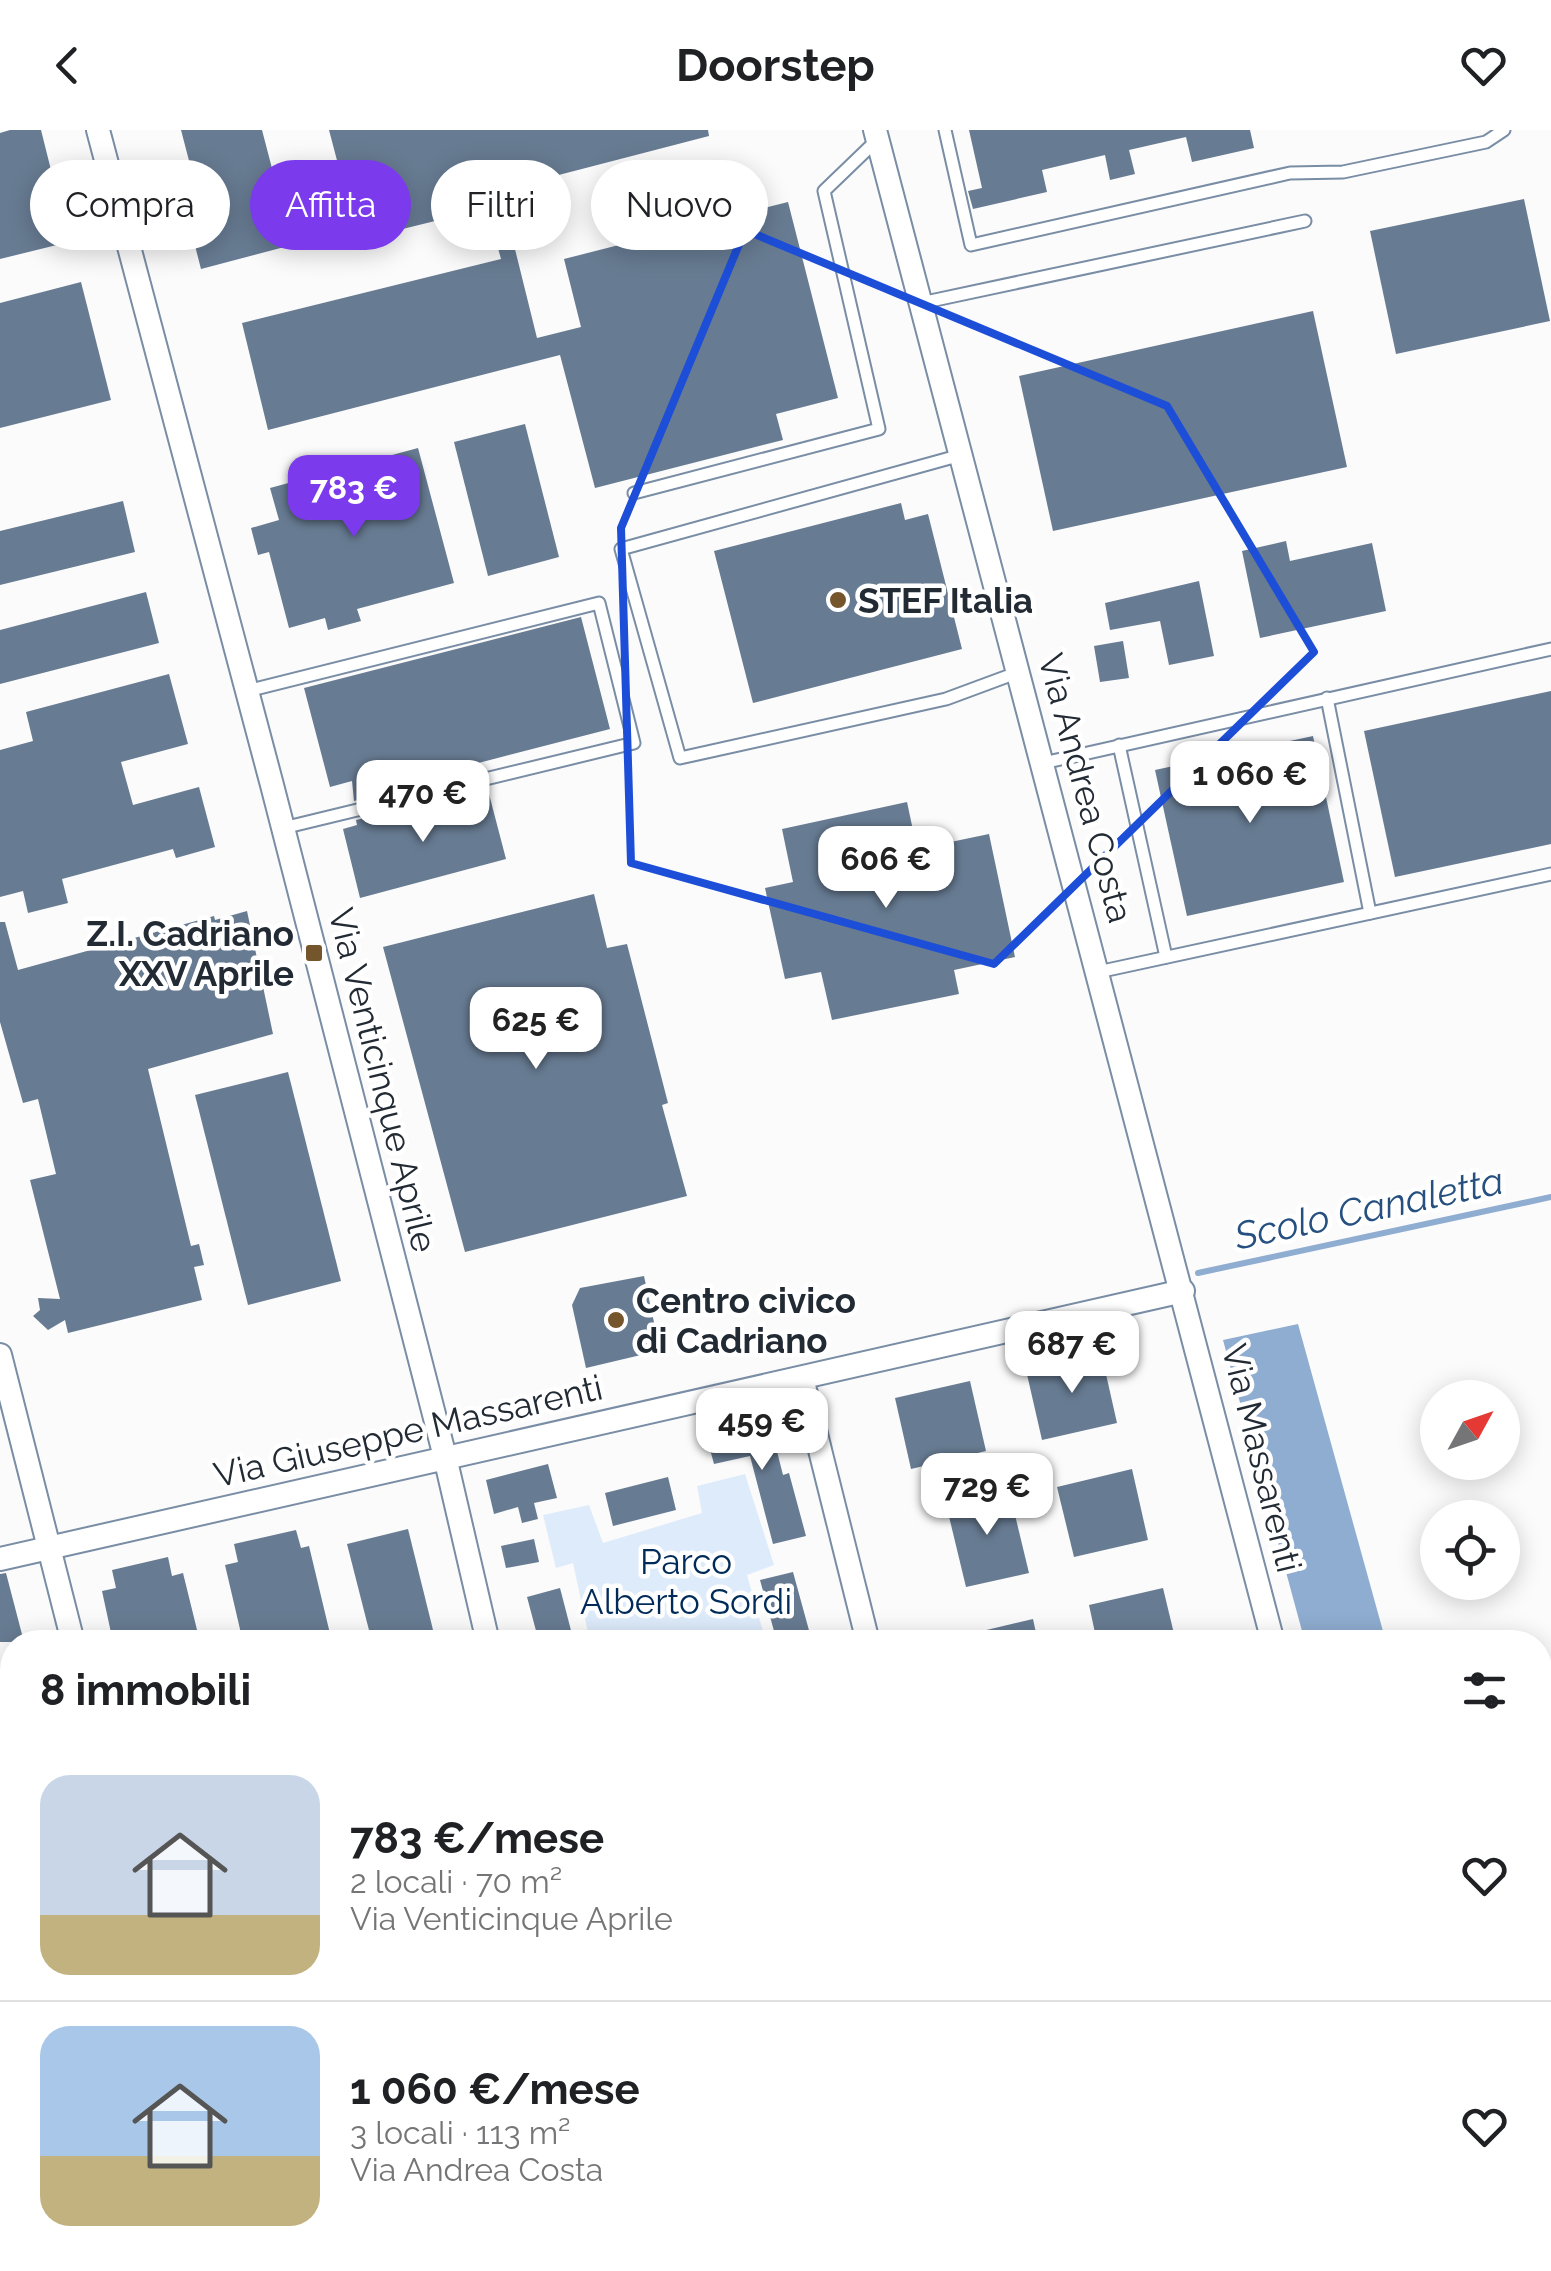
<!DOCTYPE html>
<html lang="it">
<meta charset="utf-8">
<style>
:root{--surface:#fff;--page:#f6f6f6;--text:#202124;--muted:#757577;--line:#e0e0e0;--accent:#7c3aed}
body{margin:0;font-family:Raleway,sans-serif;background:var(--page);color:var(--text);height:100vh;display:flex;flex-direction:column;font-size:38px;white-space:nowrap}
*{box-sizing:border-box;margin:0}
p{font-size:32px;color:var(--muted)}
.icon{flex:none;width:55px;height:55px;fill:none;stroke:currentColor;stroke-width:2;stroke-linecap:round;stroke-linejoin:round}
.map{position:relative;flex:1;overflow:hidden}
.sheet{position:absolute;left:0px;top:1500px;width:1552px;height:642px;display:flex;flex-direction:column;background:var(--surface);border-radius:40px 40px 0 0;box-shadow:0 5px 25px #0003}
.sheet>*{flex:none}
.banner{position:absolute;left:30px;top:30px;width:1000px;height:90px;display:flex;gap:20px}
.needle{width:65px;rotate:50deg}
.tools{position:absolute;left:1420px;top:1250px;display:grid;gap:20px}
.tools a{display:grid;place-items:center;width:100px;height:100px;border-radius:50%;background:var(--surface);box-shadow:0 5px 25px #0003;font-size:50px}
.price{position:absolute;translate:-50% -85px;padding:0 22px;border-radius:20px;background:#fff;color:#222;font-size:32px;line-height:65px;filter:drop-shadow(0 2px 5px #0008)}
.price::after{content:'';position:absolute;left:50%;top:60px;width:30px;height:22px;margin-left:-15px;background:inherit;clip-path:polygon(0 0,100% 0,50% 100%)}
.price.selected{background:var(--accent);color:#fff}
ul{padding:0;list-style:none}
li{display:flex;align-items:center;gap:30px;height:250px;padding:0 40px}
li+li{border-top:2px solid var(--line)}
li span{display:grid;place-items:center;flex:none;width:280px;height:200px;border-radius:30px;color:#555}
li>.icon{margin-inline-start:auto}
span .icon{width:120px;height:120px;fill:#fffc;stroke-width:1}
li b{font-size:42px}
h2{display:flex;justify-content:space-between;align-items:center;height:120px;padding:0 40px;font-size:42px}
.tag{padding:0 35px;border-radius:45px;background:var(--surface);box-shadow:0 5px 25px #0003;font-size:35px;line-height:90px}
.tag.selected{background:var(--accent);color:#fff}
header{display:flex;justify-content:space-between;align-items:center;height:130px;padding:0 40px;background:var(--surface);font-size:45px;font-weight:700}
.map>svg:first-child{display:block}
.green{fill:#deebfb}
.water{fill:#8fadd1}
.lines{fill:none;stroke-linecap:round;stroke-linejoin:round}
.stream{stroke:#8fadd1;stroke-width:6}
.building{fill:#677b92}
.service-casing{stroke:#798da5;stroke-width:15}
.minor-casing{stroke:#798da5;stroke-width:26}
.tertiary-casing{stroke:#798da5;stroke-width:31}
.service{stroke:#fff;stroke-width:11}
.minor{stroke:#fff;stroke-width:22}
.tertiary{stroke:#fff;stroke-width:28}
.marked{fill:none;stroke:#1d4ed8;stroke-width:8;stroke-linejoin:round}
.poi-dot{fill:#75562c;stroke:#fff;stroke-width:4}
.labels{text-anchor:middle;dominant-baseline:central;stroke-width:9;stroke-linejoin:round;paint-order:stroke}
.poi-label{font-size:35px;font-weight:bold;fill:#222a34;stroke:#fff;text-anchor:start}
.street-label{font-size:35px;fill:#222a34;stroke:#fff}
.park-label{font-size:35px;fill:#002b58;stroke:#fff}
.water-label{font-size:38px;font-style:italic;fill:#26507f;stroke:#fff}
</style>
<header><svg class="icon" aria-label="back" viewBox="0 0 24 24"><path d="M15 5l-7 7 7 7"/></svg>Doorstep<svg class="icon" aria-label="heart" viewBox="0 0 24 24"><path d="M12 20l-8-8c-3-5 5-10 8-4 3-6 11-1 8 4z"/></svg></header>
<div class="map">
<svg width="1551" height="2141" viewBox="0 0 1551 2141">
<rect width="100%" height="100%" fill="#fbfbfb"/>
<g class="green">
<polygon points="745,1344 774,1435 747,1445 766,1512 590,1512 573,1433 556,1438 543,1385 589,1375 603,1413 702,1383 697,1356"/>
<polygon points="1551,1743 1551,1905 1540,1906 1540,1745"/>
</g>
<polygon class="water" points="1298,1194 1386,1512 1305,1512 1223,1210"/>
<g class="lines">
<polyline class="stream" points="1198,1143 1551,1067"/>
</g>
<g class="building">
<polygon points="10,0 41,0 69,112 0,129 0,3"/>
<polygon points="181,0 262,0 292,115 201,139 184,73 199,69"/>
<polygon points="329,0 708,0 709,6 524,54 528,68 358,110"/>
<polygon points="969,0 1250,0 1254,18 1192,32 1186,7 1129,20 1135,44 1110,50 1105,25 1042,40 1047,62 973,79 968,61 982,58"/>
<polygon points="1524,69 1550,191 1396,224 1370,101"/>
<polygon points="788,72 838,268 776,284 783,310 595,358 560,225 268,300 242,193 501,129 496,111 512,107 537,208 581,197 564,129"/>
<polygon points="81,152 111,270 0,298 0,173"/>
<polygon points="1313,181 1347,337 1053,401 1019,246"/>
<polygon points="525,294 559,427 488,446 454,312"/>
<polygon points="418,318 454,453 357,479 361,491 328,500 325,488 289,498 269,422 258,425 251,398 279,390 270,358"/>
<polygon points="123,371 135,422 0,455 0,401"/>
<polygon points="901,373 905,390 928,384 962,519 753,573 714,421"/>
<polygon points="1286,411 1290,431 1372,413 1386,481 1260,508 1242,421"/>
<polygon points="1199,451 1214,526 1169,535 1160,491 1110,500 1105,473"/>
<polygon points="146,462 159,513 0,554 0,500"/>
<polygon points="581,487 610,599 405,652 407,658 354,671 352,651 330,657 304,558"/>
<polygon points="1123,511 1129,548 1100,552 1094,516"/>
<polygon points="169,544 188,614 121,632 133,675 199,657 215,717 176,728 173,719 62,749 68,773 28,783 23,761 0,767 0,620 33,611 26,582"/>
<polygon points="1551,561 1551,714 1395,747 1364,601"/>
<polygon points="1313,606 1344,752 1187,786 1155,640"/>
<polygon points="489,664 506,729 360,768 343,699 357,695 356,690 411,677 413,684"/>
<polygon points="907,672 917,719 989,704 1015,827 954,840 959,864 832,890 821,842 785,849 765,758 793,752 782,699"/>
<polygon points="594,764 607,818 627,814 668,973 662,975 687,1066 465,1122 383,817"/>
<polygon points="247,781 273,904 148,939 191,1116 199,1114 204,1135 194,1137 202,1170 68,1203 65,1190 48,1200 33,1186 40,1180 38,1168 60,1169 30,1050 56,1044 38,969 23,973 0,892 0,792 5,792 18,840 214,786 215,790"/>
<polygon points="288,942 341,1151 248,1175 195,965"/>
<polygon points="644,1146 658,1211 645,1224 586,1238 572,1175 580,1158"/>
<polygon points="1101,1222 1117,1293 1042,1310 1026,1240"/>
<polygon points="970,1251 986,1321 911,1339 895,1268"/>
<polygon points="768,1286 783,1345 789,1343 806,1406 773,1414 750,1326 714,1334 705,1301"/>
<polygon points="548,1334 557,1368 534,1373 538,1389 522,1393 518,1377 494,1384 486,1350"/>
<polygon points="1132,1339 1148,1410 1074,1427 1057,1357"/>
<polygon points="668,1347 676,1380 613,1396 605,1363"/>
<polygon points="1009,1360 1029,1443 966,1457 946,1374"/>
<polygon points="408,1399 436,1512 372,1512 347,1414"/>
<polygon points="296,1400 301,1418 309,1416 332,1512 243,1512 225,1435 238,1432 234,1414"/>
<polygon points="534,1409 539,1432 506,1438 501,1416"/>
<polygon points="168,1427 172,1446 183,1443 200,1512 113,1512 102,1461 116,1458 112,1440"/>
<polygon points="793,1442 810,1504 777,1512 760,1450"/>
<polygon points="6,1443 24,1512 0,1512 0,1444"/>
<polygon points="560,1458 574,1512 539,1512 527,1467"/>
<polygon points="1163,1458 1176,1512 1097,1512 1089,1475"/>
<polygon points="1033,1489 1038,1512 962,1512 961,1506"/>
</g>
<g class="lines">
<defs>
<g id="service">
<polyline points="945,0 971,115 1290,43 1343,42 1486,12 1504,0"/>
<polyline points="921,173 1305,91"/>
<polyline points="961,325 621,419 680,628 946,569 1019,542"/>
<polyline points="634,363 879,299 824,61 878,9"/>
<polyline points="247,561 599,473 634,613 283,698"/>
<polyline points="1327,568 1370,783"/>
<polyline points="1119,615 1166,827"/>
<polyline points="1043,633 1551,519"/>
<polyline points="1098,842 1551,744"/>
</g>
<g id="minor">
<polyline points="98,0 272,655 445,1327 488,1512"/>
<polyline points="875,0 1273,1512"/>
<polyline points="0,1225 73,1512"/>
<polyline points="802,1248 868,1512"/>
<polyline points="0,1429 1183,1161"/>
<polyline points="217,2130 219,2141"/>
<polyline points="645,2130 647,2141"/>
<polyline points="1010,2130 1012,2141"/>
<polyline points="1498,2130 1501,2141"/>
</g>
<g id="tertiary">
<polyline points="1540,2013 1551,2014"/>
<polyline points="682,2141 737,2130"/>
</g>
</defs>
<use href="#service" class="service-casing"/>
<use href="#minor" class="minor-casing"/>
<use href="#tertiary" class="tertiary-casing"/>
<use href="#service" class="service"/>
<use href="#minor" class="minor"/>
<use href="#tertiary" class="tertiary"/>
</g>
<path class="marked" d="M745 100 1167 276 1314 522 994 834 631 733 621 398Z"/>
<g class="poi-dot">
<circle cx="838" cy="470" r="10"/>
<rect x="304" y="813" width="20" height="20" rx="5"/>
<circle cx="616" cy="1190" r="10"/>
</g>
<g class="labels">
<g class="poi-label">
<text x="858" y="470">STEF Italia</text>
<text x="294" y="803" text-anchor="end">Z.I. Cadriano<tspan x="294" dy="40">XXV Aprile</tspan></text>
<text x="636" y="1170">Centro civico<tspan x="636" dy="40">di Cadriano</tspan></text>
</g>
<g class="street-label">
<text transform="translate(1086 658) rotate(75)">Via Andrea Costa</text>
<text transform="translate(383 950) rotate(76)">Via Venticinque Aprile</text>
<text transform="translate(408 1301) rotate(-13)">Via Giuseppe Massarenti</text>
<text transform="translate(1262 1328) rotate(76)">Via Massarenti</text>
</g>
<g class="park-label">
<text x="686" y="1431">Parco<tspan x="686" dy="40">Alberto Sordi</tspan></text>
</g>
<g class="water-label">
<text transform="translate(1369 1078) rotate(-12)">Scolo Canaletta</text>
</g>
</g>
</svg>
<div class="tools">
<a><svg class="needle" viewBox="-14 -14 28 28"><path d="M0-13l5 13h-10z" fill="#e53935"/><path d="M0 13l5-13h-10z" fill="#757577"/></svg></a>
<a><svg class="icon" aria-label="locate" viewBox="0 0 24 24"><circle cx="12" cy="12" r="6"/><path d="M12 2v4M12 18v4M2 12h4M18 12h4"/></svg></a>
</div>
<b class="price selected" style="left:354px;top:410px">783 €</b>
<b class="price" style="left:1250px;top:696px">1 060 €</b>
<b class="price" style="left:423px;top:715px">470 €</b>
<b class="price" style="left:886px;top:781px">606 €</b>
<b class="price" style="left:536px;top:942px">625 €</b>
<b class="price" style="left:1072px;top:1266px">687 €</b>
<b class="price" style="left:762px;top:1343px">459 €</b>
<b class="price" style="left:987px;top:1408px">729 €</b>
<div class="banner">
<a class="tag">Compra</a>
<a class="tag selected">Affitta</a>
<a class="tag">Filtri</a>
<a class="tag">Nuovo</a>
</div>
<section class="sheet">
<h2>8 immobili<svg class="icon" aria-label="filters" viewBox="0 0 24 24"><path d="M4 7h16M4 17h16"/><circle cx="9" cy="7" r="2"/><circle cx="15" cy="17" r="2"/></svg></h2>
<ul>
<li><span style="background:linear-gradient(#c9d6e8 70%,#c2b280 0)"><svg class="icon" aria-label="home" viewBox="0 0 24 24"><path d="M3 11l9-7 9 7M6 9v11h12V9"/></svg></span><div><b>783 €/mese</b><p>2 locali · 70 m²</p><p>Via Venticinque Aprile</p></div><svg class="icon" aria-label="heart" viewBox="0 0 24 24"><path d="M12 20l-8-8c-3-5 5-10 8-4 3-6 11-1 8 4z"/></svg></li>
<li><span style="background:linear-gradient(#a9c7e8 65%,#c2b280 0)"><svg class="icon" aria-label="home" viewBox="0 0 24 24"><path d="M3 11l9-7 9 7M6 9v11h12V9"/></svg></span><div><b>1 060 €/mese</b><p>3 locali · 113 m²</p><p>Via Andrea Costa</p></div><svg class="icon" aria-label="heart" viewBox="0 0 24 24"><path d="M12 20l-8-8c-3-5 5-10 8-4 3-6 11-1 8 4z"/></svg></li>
</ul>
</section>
</div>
